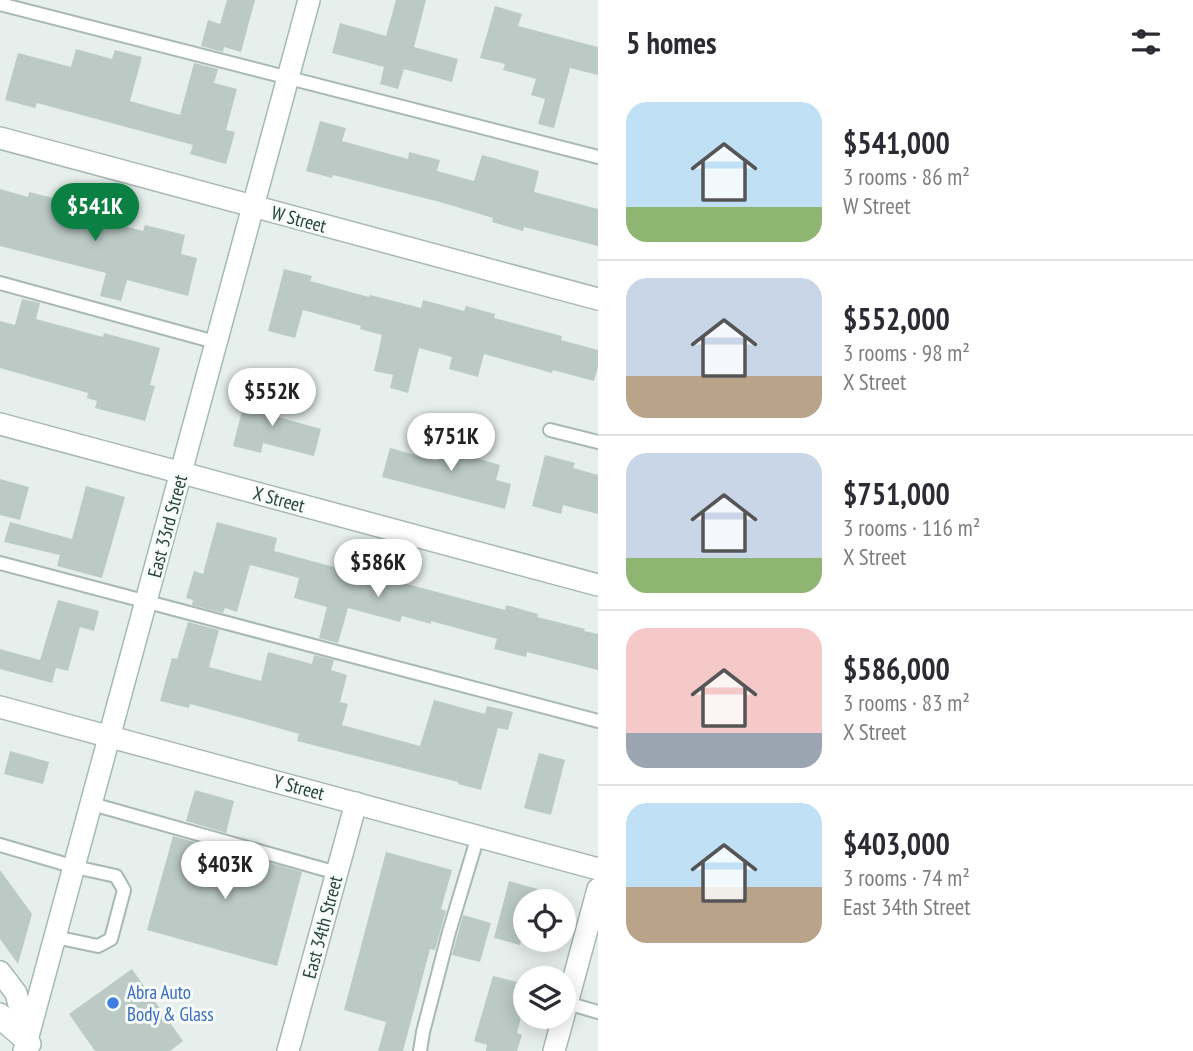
<!DOCTYPE html>
<meta charset="utf-8">
<style>
:root{--surface:#fff;--page:#f7f7f7;--text:#2b2b33;--muted:#7c7c81;--line:#e1e1e2;--accent:#0b8043}
body{margin:0;font-family:"PT Sans Narrow",sans-serif;background:var(--page);color:var(--text);height:100vh;display:flex;flex-direction:column;font-size:26px;white-space:nowrap}
*{box-sizing:border-box;margin:0}
p{font-size:23px;color:var(--muted)}
.icon{flex:none;width:38px;height:38px;fill:none;stroke:currentColor;stroke-width:2;stroke-linecap:round;stroke-linejoin:round}
.map{position:relative;flex:1;overflow:hidden}
.drawer{display:flex;flex-direction:column;background:var(--surface);width:595px}
.drawer>*{flex:none}
.tools{position:absolute;left:513px;top:889px;display:grid;gap:14px}
.tools a{display:grid;place-items:center;width:63px;height:63px;border-radius:50%;background:var(--surface);box-shadow:0 4px 18px #0003;font-size:35px}
.price{position:absolute;translate:-50% -60px;padding:0 16px;border-radius:24px;background:#fff;color:#222;font-size:23px;line-height:46px;filter:drop-shadow(0 2px 4px #0008)}
.price::after{content:'';position:absolute;left:50%;top:42px;width:21px;height:16px;margin-left:-10px;background:inherit;clip-path:polygon(0 0,100% 0,50% 100%)}
.price.selected{background:var(--accent);color:#fff}
ul{padding:0;list-style:none}
li{display:flex;align-items:center;gap:21px;height:175px;padding:0 28px}
li+li{border-top:2px solid var(--line)}
li span{display:grid;place-items:center;flex:none;width:196px;height:140px;border-radius:21px;color:#555}
li>.icon{margin-inline-start:auto}
span .icon{width:84px;height:84px;fill:#fffc;stroke-width:1}
li b{font-size:30px}
h2{display:flex;justify-content:space-between;align-items:center;height:84px;padding:0 28px;font-size:30px}
main{display:flex;flex:1;min-height:0}
.map>svg:first-child{display:block}
.building{fill:#bbcac4}
.lines{fill:none;stroke-linecap:round;stroke-linejoin:round}
.lane-casing{stroke:#a8b8b2;stroke-width:16}
.street-casing{stroke:#a8b8b2;stroke-width:24}
.secondary-casing{stroke:#a4bbb3;stroke-width:24}
.lane{stroke:#fff;stroke-width:12}
.street{stroke:#fff;stroke-width:21}
.secondary{stroke:#fff;stroke-width:21}
.shop-dot{fill:#3f7fe0;stroke:#f7fbf9;stroke-width:2.5}
.labels{text-anchor:middle;dominant-baseline:central;stroke-width:6;stroke-linejoin:round;paint-order:stroke}
.street-label{font-size:19px;fill:#24423a;stroke:#f7fbf9}
.shop-label{font-size:19px;fill:#366cbe;stroke:#f7fbf9;text-anchor:start}
</style>
<main>
<div class="map">
<svg width="598" height="1051" viewBox="0 0 598 1051">
<rect width="100%" height="100%" fill="#e6efeb"/>
<g class="building">
<polygon points="227,0 255,0 241,52 224,47 223,52 201,46 208,20 220,24"/>
<polygon points="396,0 426,0 414,47 458,59 452,82 404,69 398,89 380,84 384,67 332,53 340,23 386,36"/>
<polygon points="495,6 522,14 518,26 598,47 598,75 570,68 554,128 538,124 545,99 531,95 536,79 503,70 505,64 480,58"/>
<polygon points="76,49 112,59 115,50 142,57 130,101 180,115 194,63 218,69 214,83 237,89 226,130 235,132 226,164 190,154 193,145 37,103 35,108 5,100 18,53 71,67"/>
<polygon points="320,121 346,128 342,141 408,159 409,152 440,160 437,171 474,181 482,155 539,171 534,192 598,209 598,246 524,227 523,231 492,222 493,218 440,202 333,175 332,178 306,171"/>
<polygon points="0,189 28,197 29,192 73,203 73,201 103,209 100,220 143,231 145,225 185,235 181,254 197,258 188,296 127,280 121,301 100,296 106,273 0,246"/>
<polygon points="284,269 312,276 310,281 369,297 370,295 421,308 423,300 464,311 466,306 495,314 494,318 562,336 561,340 598,350 598,367 594,381 553,370 552,373 484,354 478,377 449,369 452,357 419,348 408,393 390,388 393,375 374,371 382,335 360,329 361,326 303,310 295,338 268,331"/>
<polygon points="22,299 40,303 36,319 103,337 104,333 160,348 150,385 155,386 145,421 95,408 97,401 87,398 88,393 0,368 0,321 15,325"/>
<polygon points="248,388 276,395 271,415 321,429 314,456 263,443 261,453 233,446"/>
<polygon points="443,436 479,445 476,458 500,465 496,480 511,484 505,509 382,477 390,448 437,461"/>
<polygon points="545,455 575,463 573,468 598,475 598,514 563,505 561,514 532,506"/>
<polygon points="0,479 29,487 20,520 0,515"/>
<polygon points="86,486 125,497 102,578 57,566 60,555 4,542 10,522 72,539"/>
<polygon points="217,522 277,538 274,551 357,573 360,563 386,571 384,578 505,610 506,605 538,614 537,617 585,629 584,631 598,634 598,670 527,652 526,657 494,649 497,639 431,621 431,624 402,616 400,622 348,608 338,643 319,638 327,607 294,598 299,578 250,565 237,612 225,608 223,613 192,605 193,600 186,598 194,571 203,574"/>
<polygon points="58,600 99,611 94,631 80,627 68,671 56,668 52,683 0,669 0,649 40,660"/>
<polygon points="188,622 219,630 209,667 261,681 268,652 312,664 314,655 334,660 331,670 347,675 340,702 348,704 342,725 420,746 434,700 485,714 487,706 513,712 508,730 498,728 481,790 458,784 458,782 297,741 299,734 250,720 190,704 189,708 160,701 172,658 177,659"/>
<polygon points="10,751 49,762 43,784 4,774"/>
<polygon points="539,753 565,760 551,815 524,808"/>
<polygon points="195,790 234,801 226,833 186,821"/>
<polygon points="173,836 302,872 277,966 147,930"/>
<polygon points="386,852 452,870 441,909 446,911 435,950 430,949 403,1051 378,1051 386,1022 344,1010"/>
<polygon points="0,870 32,914 18,964 0,939"/>
<polygon points="509,881 562,896 561,901 525,901 525,926 520,945 494,938"/>
<polygon points="463,915 491,923 480,962 452,955"/>
<polygon points="132,969 183,1041 170,1051 95,1051 69,1014"/>
<polygon points="493,976 525,984 525,1002 517,1033 522,1035 517,1051 486,1051 487,1045 474,1041"/>
</g>
<g class="lines">
<defs>
<g id="lane">
<polyline points="0,4 598,157"/>
<polyline points="0,283 215,342"/>
<polyline points="550,430 598,442"/>
<polyline points="0,563 598,721"/>
<polyline points="92,804 337,873"/>
<polyline points="0,845 75,867 116,876 124,890 111,939 98,946 55,937"/>
<polyline points="567,1003 598,1012"/>
<polyline points="420,1051 423,1032 449,932 478,836"/>
</g>
<g id="street">
<polyline points="0,138 598,299"/>
<polyline points="0,424 598,585"/>
<polyline points="0,707 598,869"/>
<polyline points="288,1051 356,803"/>
<polyline points="554,1051 598,889"/>
</g>
<g id="secondary">
<polyline points="0,972 16,993 27,1037"/>
<polyline points="0,1014 7,1024 30,1044"/>
<polyline points="24,1051 309,0"/>
</g>
</defs>
<use href="#lane" class="lane-casing"/>
<use href="#street" class="street-casing"/>
<use href="#secondary" class="secondary-casing"/>
<use href="#lane" class="lane"/>
<use href="#street" class="street"/>
<use href="#secondary" class="secondary"/>
</g>
<circle class="shop-dot" cx="113" cy="1003" r="7"/>
<g class="labels">
<g class="street-label">
<text transform="translate(299 219) rotate(15)">W Street</text>
<text transform="translate(279 499) rotate(15)">X Street</text>
<text transform="translate(167 526) rotate(-75)">East 33rd Street</text>
<text transform="translate(299 787) rotate(15)">Y Street</text>
<text transform="translate(322 927) rotate(-75)">East 34th Street</text>
</g>
<g class="shop-label">
<text x="127" y="992">Abra Auto<tspan x="127" dy="22">Body &amp; Glass</tspan></text>
</g>
</g>
</svg>
<div class="tools">
<a><svg class="icon" aria-label="locate" viewBox="0 0 24 24"><circle cx="12" cy="12" r="6"/><path d="M12 2v4M12 18v4M2 12h4M18 12h4"/></svg></a>
<a><svg class="icon" aria-label="layers" viewBox="0 0 24 24"><path d="M12 4l9 5-9 5-9-5zM3 14l9 5 9-5"/></svg></a>
</div>
<b class="price selected" style="left:95px;top:243px">$541K</b>
<b class="price" style="left:272px;top:428px">$552K</b>
<b class="price" style="left:451px;top:473px">$751K</b>
<b class="price" style="left:378px;top:599px">$586K</b>
<b class="price" style="left:225px;top:901px">$403K</b>
</div>
<section class="drawer">
<h2>5 homes<svg class="icon" aria-label="filters" viewBox="0 0 24 24"><path d="M4 7h16M4 17h16"/><circle cx="9" cy="7" r="2"/><circle cx="15" cy="17" r="2"/></svg></h2>
<ul>
<li><span style="background:linear-gradient(#bfe0f5 75%,#8fb573 0)"><svg class="icon" aria-label="home" viewBox="0 0 24 24"><path d="M3 11l9-7 9 7M6 9v11h12V9"/></svg></span><div><b>$541,000</b><p>3 rooms · 86 m²</p><p>W Street</p></div></li>
<li><span style="background:linear-gradient(#c9d6e8 70%,#b9a48a 0)"><svg class="icon" aria-label="home" viewBox="0 0 24 24"><path d="M3 11l9-7 9 7M6 9v11h12V9"/></svg></span><div><b>$552,000</b><p>3 rooms · 98 m²</p><p>X Street</p></div></li>
<li><span style="background:linear-gradient(#c9d6e8 75%,#8fb573 0)"><svg class="icon" aria-label="home" viewBox="0 0 24 24"><path d="M3 11l9-7 9 7M6 9v11h12V9"/></svg></span><div><b>$751,000</b><p>3 rooms · 116 m²</p><p>X Street</p></div></li>
<li><span style="background:linear-gradient(#f6c9c9 75%,#9aa5b1 0)"><svg class="icon" aria-label="home" viewBox="0 0 24 24"><path d="M3 11l9-7 9 7M6 9v11h12V9"/></svg></span><div><b>$586,000</b><p>3 rooms · 83 m²</p><p>X Street</p></div></li>
<li><span style="background:linear-gradient(#bfe0f5 60%,#b9a48a 0)"><svg class="icon" aria-label="home" viewBox="0 0 24 24"><path d="M3 11l9-7 9 7M6 9v11h12V9"/></svg></span><div><b>$403,000</b><p>3 rooms · 74 m²</p><p>East 34th Street</p></div></li>
</ul>
</section>
</main>
